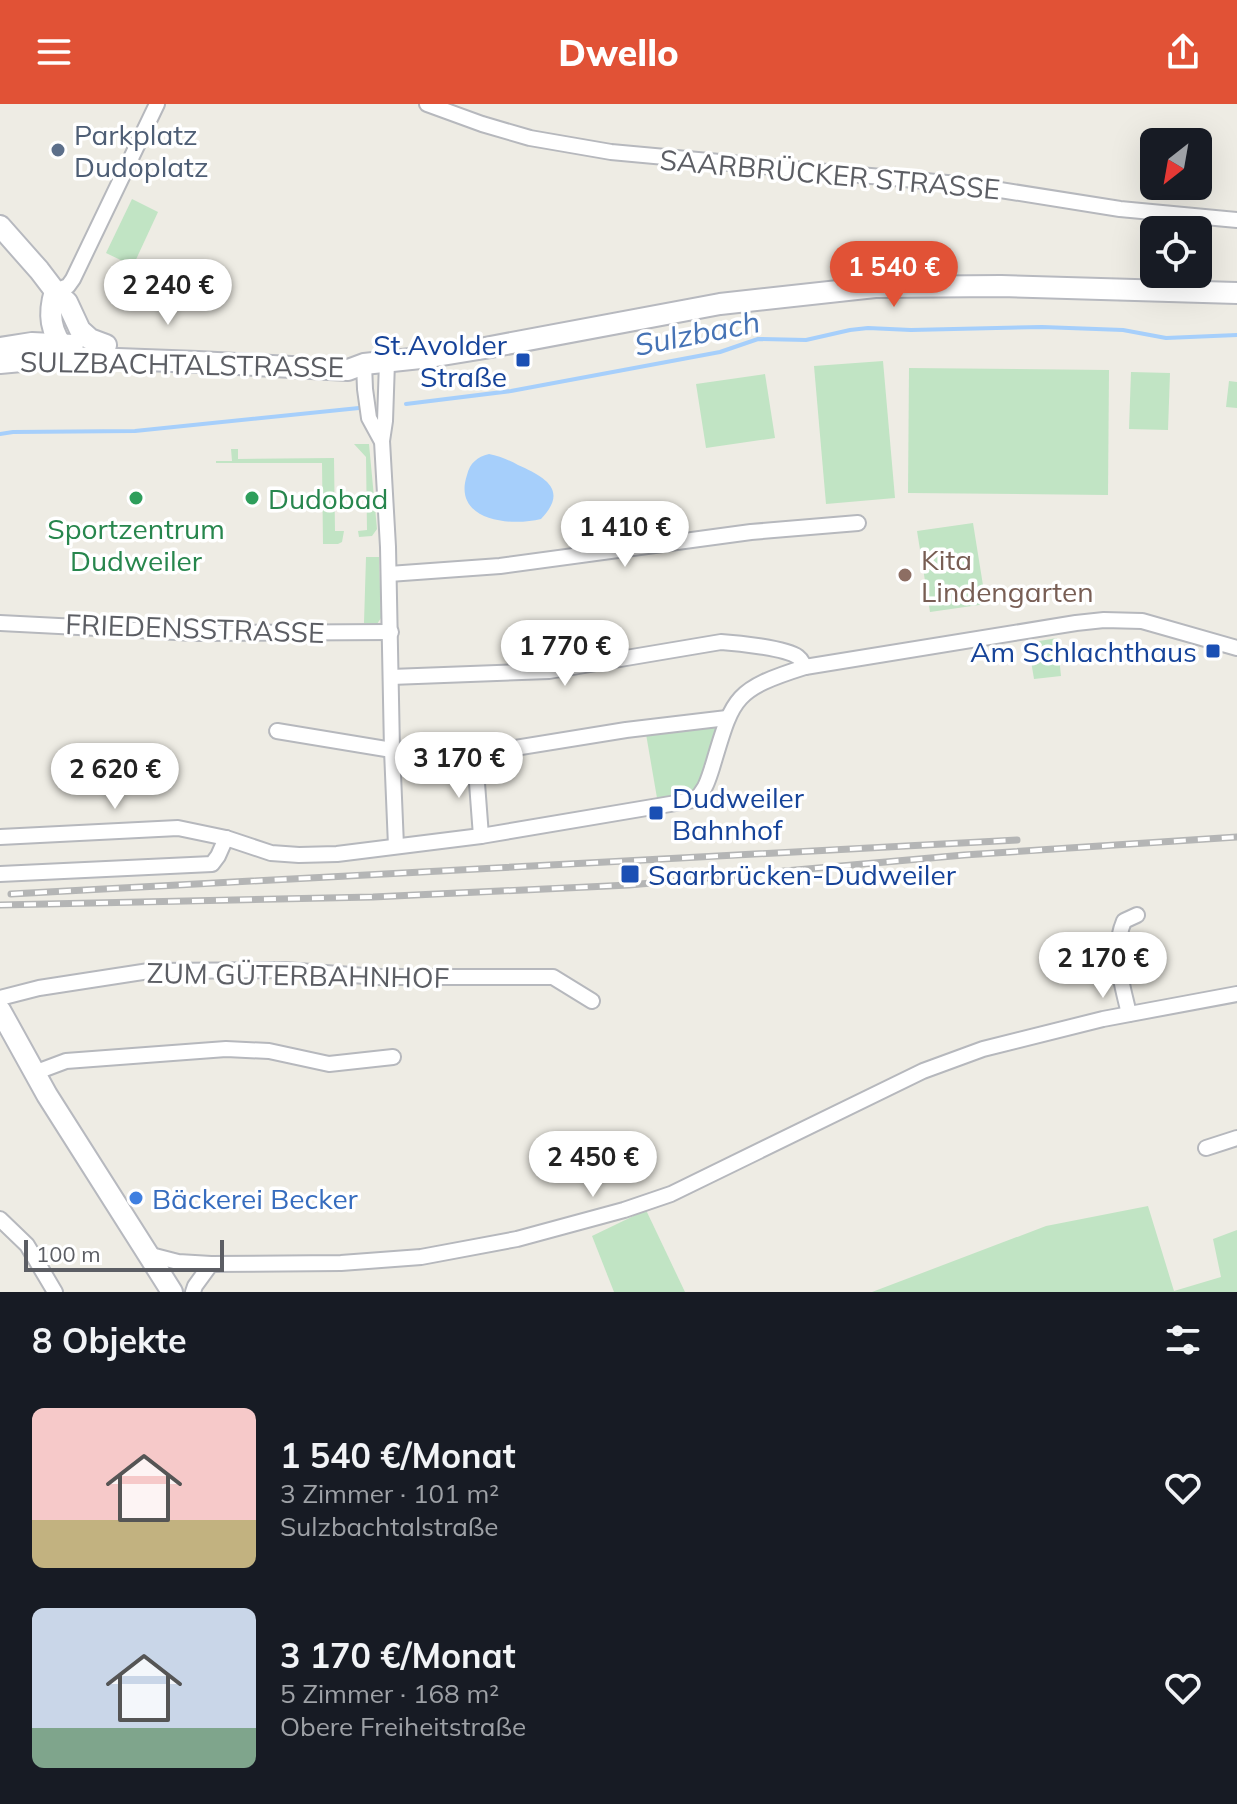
<!DOCTYPE html>
<html lang="de">
<meta charset="utf-8">
<style>
:root{--surface:#171b24;--page:#242831;--text:#f1f3f6;--muted:#9ea1a6;--accent:#e15236}
body{margin:0;font-family:Mulish,sans-serif;background:var(--page);color:var(--text);height:100vh;display:flex;flex-direction:column;font-size:30px;white-space:nowrap}
*{box-sizing:border-box;margin:0}
p{font-size:26px;color:var(--muted)}
.icon{flex:none;width:44px;height:44px;fill:none;stroke:currentColor;stroke-width:2;stroke-linecap:round;stroke-linejoin:round}
.map{position:relative;height:1188px;overflow:hidden}
.details{display:flex;flex-direction:column;background:var(--surface);flex:1}
.details>*{flex:none}
.needle{width:52px;rotate:211deg}
.buttons{position:absolute;left:1140px;top:24px;display:grid;gap:16px}
.buttons a{display:grid;place-items:center;width:72px;height:72px;border-radius:12px;background:var(--surface);box-shadow:0 8px 32px #0002;font-size:40px}
.scale{position:absolute;left:24px;bottom:20px;width:200px;box-sizing:border-box;padding-left:8px;border:4px solid #5c5e64;border-top:0;font-size:22px;line-height:28px;white-space:nowrap;color:#5c5e64;-webkit-text-stroke:6px #fff;paint-order:stroke}
.price{position:absolute;translate:-50% -68px;padding:0 18px;border-radius:28px;background:#fff;color:#222;font-size:26px;line-height:52px;filter:drop-shadow(0 2px 4px #0008)}
.price::after{content:'';position:absolute;left:50%;top:48px;width:24px;height:18px;margin-left:-12px;background:inherit;clip-path:polygon(0 0,100% 0,50% 100%)}
.price.active{background:var(--accent);color:#fff}
ul{padding:0;list-style:none}
li{display:flex;align-items:center;gap:24px;height:200px;padding:0 32px}
li span{display:grid;place-items:center;flex:none;width:224px;height:160px;border-radius:12px;color:#555}
li>.icon{margin-inline-start:auto}
span .icon{width:96px;height:96px;fill:#fffc;stroke-width:1}
li b{font-size:34px}
h2{display:flex;justify-content:space-between;align-items:center;height:96px;padding:0 32px;font-size:34px}
header{display:flex;justify-content:space-between;align-items:center;height:104px;padding:0 32px;background:var(--accent);color:#fff;font-size:36px;font-weight:800}
.map>svg:first-child{display:block}
.green{fill:#c1e4c4}
.water{fill:#a6cffb}
.lines{fill:none;stroke-linecap:round;stroke-linejoin:round}
.stream{stroke:#a6cffb;stroke-width:4}
.street-casing{stroke:#b6b8bd;stroke-width:18}
.secondary-casing{stroke:#b7b9bf;stroke-width:24}
.street{stroke:#fff;stroke-width:14}
.secondary{stroke:#fff;stroke-width:20}
.rail-casing{stroke:#b4b5b5;stroke-width:7}
.rail{stroke:#fff;stroke-width:4;stroke-dasharray:12;stroke-linecap:butt}
.service-dot{fill:#5c6f8a;stroke:#fff;stroke-width:3}
.transit-dot{fill:#1a4fb4;stroke:#fff;stroke-width:3}
.leisure-dot{fill:#2e9e5b;stroke:#fff;stroke-width:3}
.education-dot{fill:#8d6e63;stroke:#fff;stroke-width:3}
.shop-dot{fill:#3f7fe0;stroke:#fff;stroke-width:3}
.labels{text-anchor:middle;dominant-baseline:central;stroke-width:7;stroke-linejoin:round;paint-order:stroke}
.service-label{font-size:28px;fill:#4e5e75;stroke:#fff;text-anchor:start}
.street-label{font-size:28px;fill:#5c5e64;stroke:#fff}
.transit-label{font-size:28px;fill:#164399;stroke:#fff;text-anchor:end}
.leisure-label{font-size:28px;fill:#27864d;stroke:#fff;text-anchor:start}
.education-label{font-size:28px;fill:#785e54;stroke:#fff;text-anchor:start}
.shop-label{font-size:28px;fill:#366cbe;stroke:#fff;text-anchor:start}
.water-label{font-size:30px;font-style:italic;fill:#4673b5;stroke:#fff}
</style>
<header><svg class="icon" aria-label="menu" viewBox="0 0 24 24"><path d="M4 6h16M4 12h16M4 18h16"/></svg>Dwello<svg class="icon" aria-label="share" viewBox="0 0 24 24"><path d="M12 15V3M7 8l5-5 5 5M5 13v7h14v-7"/></svg></header>
<div class="map">
<svg width="1237" height="1188" viewBox="0 0 1237 1188">
<rect width="100%" height="100%" fill="#eeece4"/>
<g class="green">
<polygon points="132,95 158,108 133,162 106,149"/>
<polygon points="883,257 895,394 826,400 814,262"/>
<polygon points="909,264 1109,266 1108,391 908,389"/>
<polygon points="1131,268 1170,269 1168,326 1129,325"/>
<polygon points="765,270 775,334 706,344 696,280"/>
<polygon points="1229,277 1237,278 1237,304 1226,303"/>
<polygon points="354,340 369,340 377,425 372,432 359,433 358,427 367,426 366,353"/>
<polygon points="231,345 238,345 238,355 334,354 335,427 344,427 342,438 338,440 323,440 322,359 216,359 216,357 232,357"/>
<polygon points="973,419 986,500 930,508 917,427"/>
<polygon points="366,453 379,453 381,514 377,520 364,519"/>
<polygon points="1057,534 1061,572 1034,575 1028,539"/>
<path d="M718 620C713 637 706 683 689 690 680 694 666 693 657 694L646 630Z"/>
<polygon points="1148,1102 1174,1187 1221,1173 1213,1135 1237,1126 1237,1188 872,1188 1046,1122"/>
<polygon points="646,1106 685,1188 614,1188 592,1132"/>
</g>
<path class="water" d="M489 350C499 352 509 356 518 361 545 373 569 386 541 415 509 423 452 416 467 371 470 359 477 353 489 350Z"/>
<g class="lines">
<g class="stream">
<polyline points="406,300 511,287 720,248 758,235 806,236 850,226 868,224 911,226 1042,223 1123,226 1166,234 1237,231"/>
<polyline points="0,330 13,328 135,327 359,304"/>
</g>
<defs>
<g id="street">
<polyline points="427,0 482,20 530,34 611,48 969,81 1120,105 1237,116"/>
<polyline points="55,187 68,182 73,175 157,0"/>
<polyline points="387,258 385,317 382,337 388,443 392,646 396,742"/>
<polyline points="364,260 365,285 369,314 381,336"/>
<polyline points="389,470 500,462 751,428 858,419"/>
<polyline points="0,519 195,529 391,528"/>
<path d="M391 573 549 567 721 538C737 539 786 544 798 553 802 556 802 558 805 563"/>
<polyline points="277,627 392,646"/>
<polyline points="481,732 476,666 480,653 484,649 626,626 727,614"/>
<path d="M0 733 178 724 226 734 271 749 299 751 337 750 481 732 694 696C705 688 708 676 712 664 733 594 732 586 805 563L1076 519 1104 516 1142 517 1237 544"/>
<polyline points="0,770 212,760 218,752 226,734"/>
<polyline points="0,894 39,884 149,867 285,866 379,873 553,873 592,897"/>
<path d="M1129 910C1122 879 1111 848 1124 817L1137 811"/>
<polyline points="34,969 66,957 226,945 269,947 329,960 393,953"/>
<polyline points="1206,1044 1237,1034"/>
<polyline points="0,1115 27,1141 55,1188"/>
<polyline points="147,1150 178,1158 211,1160 341,1159 421,1153 517,1135 624,1106 671,1090 923,967 983,945 1103,915 1237,890"/>
<polyline points="193,1188 195,1182 211,1160"/>
</g>
<g id="secondary">
<polyline points="0,122 39,166 55,187 67,198 80,226 90,235 106,241"/>
<path d="M55 187C48 210 50 228 66 247"/>
<polyline points="0,244 32,239 73,241"/>
<polyline points="0,259 64,253 198,258 348,266 364,260 430,253 485,244 720,200 875,183 1001,182 1237,189"/>
<polyline points="0,906 47,991 172,1188"/>
</g>
</defs>
<use href="#street" class="street-casing"/>
<use href="#secondary" class="secondary-casing"/>
<use href="#street" class="street"/>
<use href="#secondary" class="secondary"/>
<defs>
<g id="rail">
<polyline points="11,790 1017,736"/>
<polyline points="0,801 373,793 629,781 964,751 1237,733"/>
</g>
</defs>
<use href="#rail" class="rail-casing"/>
<use href="#rail" class="rail"/>
</g>
<circle class="service-dot" cx="58" cy="46" r="8"/>
<g class="transit-dot">
<rect x="515" y="248" width="16" height="16" rx="4"/>
<rect x="1205" y="539" width="16" height="16" rx="4"/>
<rect x="648" y="701" width="16" height="16" rx="4"/>
<rect x="620" y="760" width="20" height="20" rx="4"/>
</g>
<g class="leisure-dot">
<circle cx="136" cy="394" r="8"/>
<circle cx="252" cy="394" r="8"/>
</g>
<circle class="education-dot" cx="905" cy="471" r="8"/>
<circle class="shop-dot" cx="136" cy="1094" r="8"/>
<g class="labels">
<g class="service-label">
<text x="74" y="30">Parkplatz<tspan x="74" dy="32">Dudoplatz</tspan></text>
</g>
<g class="street-label">
<text transform="translate(830 70) rotate(5)">SAARBRÜCKER STRASSE</text>
<text transform="translate(182 260) rotate(1)">SULZBACHTALSTRASSE</text>
<text transform="translate(195 524) rotate(2)">FRIEDENSSTRASSE</text>
<text transform="translate(298 871) rotate(1)">ZUM GÜTERBAHNHOF</text>
</g>
<g class="transit-label">
<text x="507" y="240">St.Avolder<tspan x="507" dy="32">Straße</tspan></text>
<text x="1197" y="547">Am Schlachthaus</text>
<text x="672" y="693" text-anchor="start">Dudweiler<tspan x="672" dy="32">Bahnhof</tspan></text>
<text x="648" y="770" text-anchor="start">Saarbrücken-Dudweiler</text>
</g>
<g class="leisure-label">
<text x="268" y="394">Dudobad</text>
<text x="136" y="424" text-anchor="middle">Sportzentrum<tspan x="136" dy="32">Dudweiler</tspan></text>
</g>
<g class="education-label">
<text x="921" y="455">Kita<tspan x="921" dy="32">Lindengarten</tspan></text>
</g>
<g class="shop-label">
<text x="152" y="1094">Bäckerei Becker</text>
</g>
<g class="water-label">
<text transform="translate(697 229) rotate(-11)">Sulzbach</text>
</g>
</g>
</svg>
<div class="buttons">
<a><svg class="needle" viewBox="-14 -14 28 28"><path d="M0-13l5 13h-10z" fill="#e53935"/><path d="M0 13l5-13h-10z" fill="#9ea1a6"/></svg></a>
<a><svg class="icon" aria-label="locate" viewBox="0 0 24 24"><circle cx="12" cy="12" r="6"/><path d="M12 2v4M12 18v4M2 12h4M18 12h4"/></svg></a>
</div>
<div class="scale">100 m</div>
<b class="price active" style="left:894px;top:205px">1 540 €</b>
<b class="price" style="left:168px;top:223px">2 240 €</b>
<b class="price" style="left:625px;top:465px">1 410 €</b>
<b class="price" style="left:565px;top:584px">1 770 €</b>
<b class="price" style="left:459px;top:696px">3 170 €</b>
<b class="price" style="left:115px;top:707px">2 620 €</b>
<b class="price" style="left:1103px;top:896px">2 170 €</b>
<b class="price" style="left:593px;top:1095px">2 450 €</b>
</div>
<section class="details">
<h2>8 Objekte<svg class="icon" aria-label="filters" viewBox="0 0 24 24"><path d="M4 7h16M4 17h16"/><circle cx="9" cy="7" r="2"/><circle cx="15" cy="17" r="2"/></svg></h2>
<ul>
<li><span style="background:linear-gradient(#f6c9c9 70%,#c2b280 0)"><svg class="icon" aria-label="home" viewBox="0 0 24 24"><path d="M3 11l9-7 9 7M6 9v11h12V9"/></svg></span><div><b>1 540 €/Monat</b><p>3 Zimmer · 101 m²</p><p>Sulzbachtalstraße</p></div><svg class="icon" aria-label="heart" viewBox="0 0 24 24"><path d="M12 20l-8-8c-3-5 5-10 8-4 3-6 11-1 8 4z"/></svg></li>
<li><span style="background:linear-gradient(#c9d6e8 75%,#7fa58c 0)"><svg class="icon" aria-label="home" viewBox="0 0 24 24"><path d="M3 11l9-7 9 7M6 9v11h12V9"/></svg></span><div><b>3 170 €/Monat</b><p>5 Zimmer · 168 m²</p><p>Obere Freiheitstraße</p></div><svg class="icon" aria-label="heart" viewBox="0 0 24 24"><path d="M12 20l-8-8c-3-5 5-10 8-4 3-6 11-1 8 4z"/></svg></li>
</ul>
</section>
